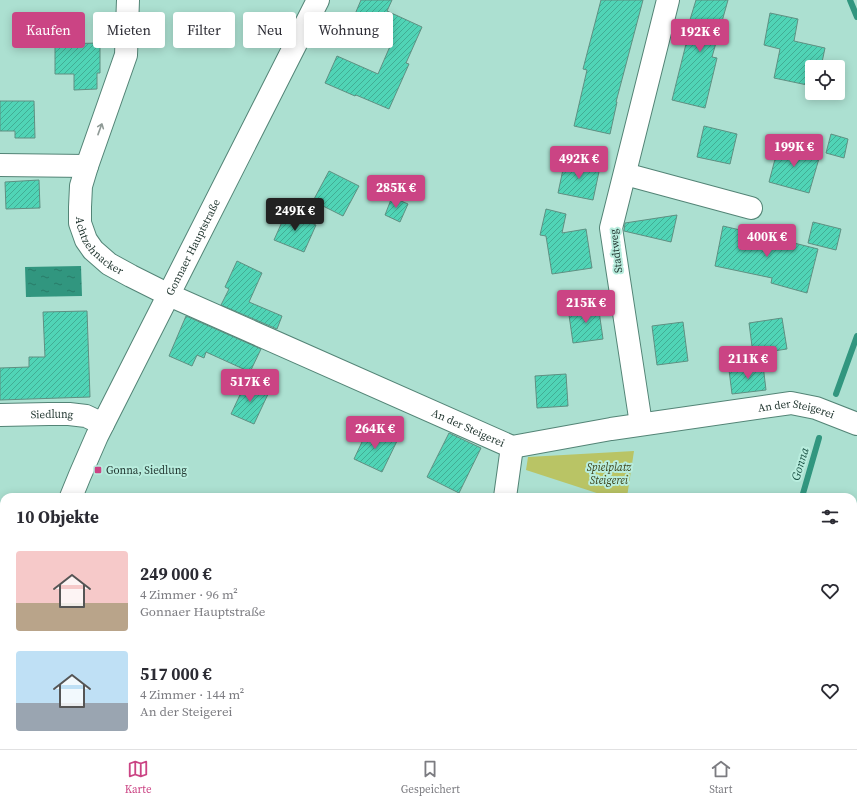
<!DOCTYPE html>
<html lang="de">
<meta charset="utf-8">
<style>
:root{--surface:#fff;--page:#f7f7f7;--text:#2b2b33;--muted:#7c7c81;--line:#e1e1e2;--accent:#cb4484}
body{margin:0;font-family:"Source Serif 4",serif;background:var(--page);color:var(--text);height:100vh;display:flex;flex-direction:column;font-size:15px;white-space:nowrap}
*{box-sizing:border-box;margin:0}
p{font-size:13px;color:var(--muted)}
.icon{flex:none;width:22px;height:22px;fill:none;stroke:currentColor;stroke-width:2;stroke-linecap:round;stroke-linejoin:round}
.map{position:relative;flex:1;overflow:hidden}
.panel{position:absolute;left:0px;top:493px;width:857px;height:256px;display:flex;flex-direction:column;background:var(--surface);border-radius:12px 12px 0 0;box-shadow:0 2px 10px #0003}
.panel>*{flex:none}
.top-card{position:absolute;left:12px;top:12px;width:400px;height:36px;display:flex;gap:8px}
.controls{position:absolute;left:805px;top:60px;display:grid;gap:8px}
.controls a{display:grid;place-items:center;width:40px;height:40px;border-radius:4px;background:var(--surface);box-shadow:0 2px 10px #0003;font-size:20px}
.price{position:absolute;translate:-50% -34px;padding:0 9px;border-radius:4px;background:var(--accent);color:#fff;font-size:13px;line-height:26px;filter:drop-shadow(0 1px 2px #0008)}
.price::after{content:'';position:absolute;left:50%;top:24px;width:12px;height:9px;margin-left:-6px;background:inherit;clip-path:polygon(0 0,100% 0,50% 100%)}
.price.on{background:#222;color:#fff}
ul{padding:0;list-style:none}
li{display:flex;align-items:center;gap:12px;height:100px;padding:0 16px}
li span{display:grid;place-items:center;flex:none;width:112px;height:80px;border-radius:4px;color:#555}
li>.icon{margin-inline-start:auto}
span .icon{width:48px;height:48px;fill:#fffc;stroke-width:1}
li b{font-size:17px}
h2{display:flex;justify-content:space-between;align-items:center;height:48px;padding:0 16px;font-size:17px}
.chip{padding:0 14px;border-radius:4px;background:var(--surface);box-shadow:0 2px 10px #0003;font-size:14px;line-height:36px}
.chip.on{background:var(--accent);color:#fff}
.menu{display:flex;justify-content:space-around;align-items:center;height:56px;border-top:1px solid var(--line);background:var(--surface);font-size:11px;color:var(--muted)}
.menu a{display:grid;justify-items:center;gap:2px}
.menu .on{color:var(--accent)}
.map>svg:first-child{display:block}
.green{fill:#b9c465}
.garden{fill:url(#garden-dots)}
.water{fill:url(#water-ripples)}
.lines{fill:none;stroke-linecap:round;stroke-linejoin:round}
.stream{stroke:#31967f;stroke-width:6}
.building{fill:url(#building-hatch);stroke:#5f9082}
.street-casing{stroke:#538476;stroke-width:24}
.secondary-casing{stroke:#538476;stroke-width:24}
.street{stroke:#fff;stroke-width:22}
.secondary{stroke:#fff;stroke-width:22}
.oneway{stroke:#8f9a96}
.poi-dot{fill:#cb4484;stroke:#b9edde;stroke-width:1.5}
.labels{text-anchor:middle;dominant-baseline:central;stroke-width:4;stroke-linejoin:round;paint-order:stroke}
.street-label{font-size:11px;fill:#1f342e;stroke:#b9edde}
.park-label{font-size:11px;font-style:italic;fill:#3a3f16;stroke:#b9edde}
.poi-label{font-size:11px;fill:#1f342e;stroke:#b9edde;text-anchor:start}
.water-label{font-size:12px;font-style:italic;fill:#195043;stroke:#b9edde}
</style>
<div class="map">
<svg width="857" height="749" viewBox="0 0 857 749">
<defs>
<pattern id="garden-dots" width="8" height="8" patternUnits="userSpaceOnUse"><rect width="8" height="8" fill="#b9c465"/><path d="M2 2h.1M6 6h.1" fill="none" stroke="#96a054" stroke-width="1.8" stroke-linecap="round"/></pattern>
<pattern id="water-ripples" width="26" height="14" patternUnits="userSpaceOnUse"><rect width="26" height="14" fill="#31967f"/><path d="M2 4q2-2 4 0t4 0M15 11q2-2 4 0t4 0" fill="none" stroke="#297b68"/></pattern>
<pattern id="building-hatch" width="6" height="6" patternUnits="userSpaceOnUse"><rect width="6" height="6" fill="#50d4b6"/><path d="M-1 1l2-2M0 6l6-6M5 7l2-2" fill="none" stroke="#42ad94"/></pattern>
</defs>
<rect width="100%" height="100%" fill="#ace0d1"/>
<g class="green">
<polygon points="634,451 627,497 609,497 526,470 528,457"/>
<polygon points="3,563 4,564 4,745 24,745 23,749 0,749 0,570"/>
</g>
<polygon class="garden" points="652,745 735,745 740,749 650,749"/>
<polygon class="water" points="81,266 82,296 26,297 25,267"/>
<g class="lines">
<g class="stream">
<polyline points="850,0 857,17"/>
<polyline points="836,394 857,336"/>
<polyline points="802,497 819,438"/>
<polyline points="744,749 746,745"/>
</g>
</g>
<g class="building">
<polygon points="361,0 392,0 387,11 422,27 406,63 409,64 389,109 356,95 355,96 325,83 337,56 378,74 391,44 350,26"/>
<polygon points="601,0 643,0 616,102 617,102 610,134 574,126 587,70 583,69"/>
<polygon points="696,0 728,0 712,57 717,58 705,108 672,100 691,24 689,23"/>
<polygon points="770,13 798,19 794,41 825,48 821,67 812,67 812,86 774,78 780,49 764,45"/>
<polygon points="100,43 100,73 97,73 97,89 74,90 74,74 55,74 55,44"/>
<polygon points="0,101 34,101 35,138 15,138 15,131 0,131"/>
<polygon points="704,126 737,134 730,164 697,157"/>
<polygon points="831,134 848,139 844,158 826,153"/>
<polygon points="779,144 820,155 809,193 769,182"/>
<polygon points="565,160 600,167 593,200 558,193"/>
<polygon points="329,171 359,186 343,216 313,201"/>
<polygon points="39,180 40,208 6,209 5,182"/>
<polygon points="392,197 408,204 400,222 385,215"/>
<polygon points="546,209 566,214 562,233 586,229 592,268 552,274 546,236 540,235"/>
<polygon points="286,213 316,225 304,252 274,240"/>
<polygon points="677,215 671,242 624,231 625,223"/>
<polygon points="813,222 841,229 836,250 808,243"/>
<polygon points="723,226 770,237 818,249 807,293 771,283 772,278 715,266"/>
<polygon points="237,261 262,273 249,302 282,316 277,329 221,305 229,289 225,287"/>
<polygon points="598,304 603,339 573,343 568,308"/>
<polygon points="87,311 90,397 0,400 0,368 29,367 29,357 45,357 43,312"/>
<polygon points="186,316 261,349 250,372 206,352 204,358 197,355 192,366 169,356"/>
<polygon points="782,318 787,349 753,354 749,323"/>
<polygon points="683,322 688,361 657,365 652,326"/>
<polygon points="763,365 766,390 732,394 729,370"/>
<polygon points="566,374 568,406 537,408 535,376"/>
<polygon points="246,382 269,392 254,424 231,414"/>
<polygon points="369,427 397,441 382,472 354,459"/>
<polygon points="449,433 481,448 459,493 427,477"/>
</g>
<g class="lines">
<defs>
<g id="street">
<path id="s1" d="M128 0 126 55 87 166 81 186 80 207V223L86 240 93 250 109 264 131 276 169 295 512 447 611 429 791 403 816 408 857 424"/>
<polyline points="0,165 87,166"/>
<polyline points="625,174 751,208"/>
<path id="s2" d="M0 415 49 414H69L86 416 103 424"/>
<polyline points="641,424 611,228 668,0"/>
<polyline points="505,497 512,447"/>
<polyline points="853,554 857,543"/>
<polyline points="421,749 422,745"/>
<polyline points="786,749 787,745"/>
</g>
<g id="secondary">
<path id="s3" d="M71 497 80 475 97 436 318 0"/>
<polyline points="0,724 4,711"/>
</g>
</defs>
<use href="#street" class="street-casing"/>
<use href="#secondary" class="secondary-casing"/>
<use href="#street" class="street"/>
<use href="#secondary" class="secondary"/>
</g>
<defs><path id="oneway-shaft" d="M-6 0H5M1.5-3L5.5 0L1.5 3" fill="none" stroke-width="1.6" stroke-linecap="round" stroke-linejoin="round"/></defs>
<use class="oneway" href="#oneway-shaft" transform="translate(100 129) rotate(-70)"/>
<rect class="poi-dot" x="94" y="466" width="8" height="8" rx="2"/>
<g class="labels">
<g class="street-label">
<text stroke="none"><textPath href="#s1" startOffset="261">Achtzehnacker</textPath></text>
<text stroke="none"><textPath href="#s3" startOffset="278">Gonnaer Hauptstraße</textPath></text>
<text transform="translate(616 251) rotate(-97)">Stadtweg</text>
<text stroke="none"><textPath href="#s1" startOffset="1013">An der Steigerei</textPath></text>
<text stroke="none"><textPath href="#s2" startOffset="52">Siedlung</textPath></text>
<text stroke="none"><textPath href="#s1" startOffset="677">An der Steigerei</textPath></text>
</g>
<g class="park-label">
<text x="609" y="467">Spielplatz<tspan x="609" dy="13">Steigerei</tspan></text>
</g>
<g class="poi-label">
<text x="106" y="470">Gonna, Siedlung</text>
</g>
<g class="water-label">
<text transform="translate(800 464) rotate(-73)">Gonna</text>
</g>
</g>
</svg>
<div class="controls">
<a><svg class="icon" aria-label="locate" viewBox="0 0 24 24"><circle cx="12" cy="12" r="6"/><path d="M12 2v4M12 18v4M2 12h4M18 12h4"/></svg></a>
</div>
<b class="price" style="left:700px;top:53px">192K €</b>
<b class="price" style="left:794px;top:168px">199K €</b>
<b class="price" style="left:579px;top:180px">492K €</b>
<b class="price" style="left:396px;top:209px">285K €</b>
<b class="price on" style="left:295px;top:232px">249K €</b>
<b class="price" style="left:767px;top:258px">400K €</b>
<b class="price" style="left:586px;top:324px">215K €</b>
<b class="price" style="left:748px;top:380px">211K €</b>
<b class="price" style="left:250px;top:403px">517K €</b>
<b class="price" style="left:375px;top:450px">264K €</b>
<div class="top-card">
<a class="chip on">Kaufen</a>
<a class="chip">Mieten</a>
<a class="chip">Filter</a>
<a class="chip">Neu</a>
<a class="chip">Wohnung</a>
</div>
<section class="panel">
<h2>10 Objekte<svg class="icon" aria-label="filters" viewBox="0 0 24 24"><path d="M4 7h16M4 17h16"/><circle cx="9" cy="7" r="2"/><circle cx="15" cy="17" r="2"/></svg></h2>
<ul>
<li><span style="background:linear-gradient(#f6c9c9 65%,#b9a48a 0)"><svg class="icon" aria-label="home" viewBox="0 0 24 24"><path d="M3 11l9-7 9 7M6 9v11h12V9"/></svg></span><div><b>249 000 €</b><p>4 Zimmer · 96 m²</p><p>Gonnaer Hauptstraße</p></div><svg class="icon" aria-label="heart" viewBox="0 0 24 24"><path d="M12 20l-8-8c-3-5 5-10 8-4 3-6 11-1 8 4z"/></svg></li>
<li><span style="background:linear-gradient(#bfe0f5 65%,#9aa5b1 0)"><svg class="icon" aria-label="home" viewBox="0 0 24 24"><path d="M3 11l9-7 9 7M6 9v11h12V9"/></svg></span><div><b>517 000 €</b><p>4 Zimmer · 144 m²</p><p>An der Steigerei</p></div><svg class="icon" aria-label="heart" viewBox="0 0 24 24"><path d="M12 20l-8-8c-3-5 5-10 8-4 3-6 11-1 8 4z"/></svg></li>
</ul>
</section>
</div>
<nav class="menu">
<a class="on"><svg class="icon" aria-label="map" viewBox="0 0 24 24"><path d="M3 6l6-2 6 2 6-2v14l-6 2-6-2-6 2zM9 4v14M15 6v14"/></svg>Karte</a>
<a><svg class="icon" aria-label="saved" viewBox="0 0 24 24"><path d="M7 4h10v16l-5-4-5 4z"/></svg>Gespeichert</a>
<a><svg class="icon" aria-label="home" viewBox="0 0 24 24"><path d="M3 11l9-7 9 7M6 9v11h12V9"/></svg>Start</a>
</nav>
